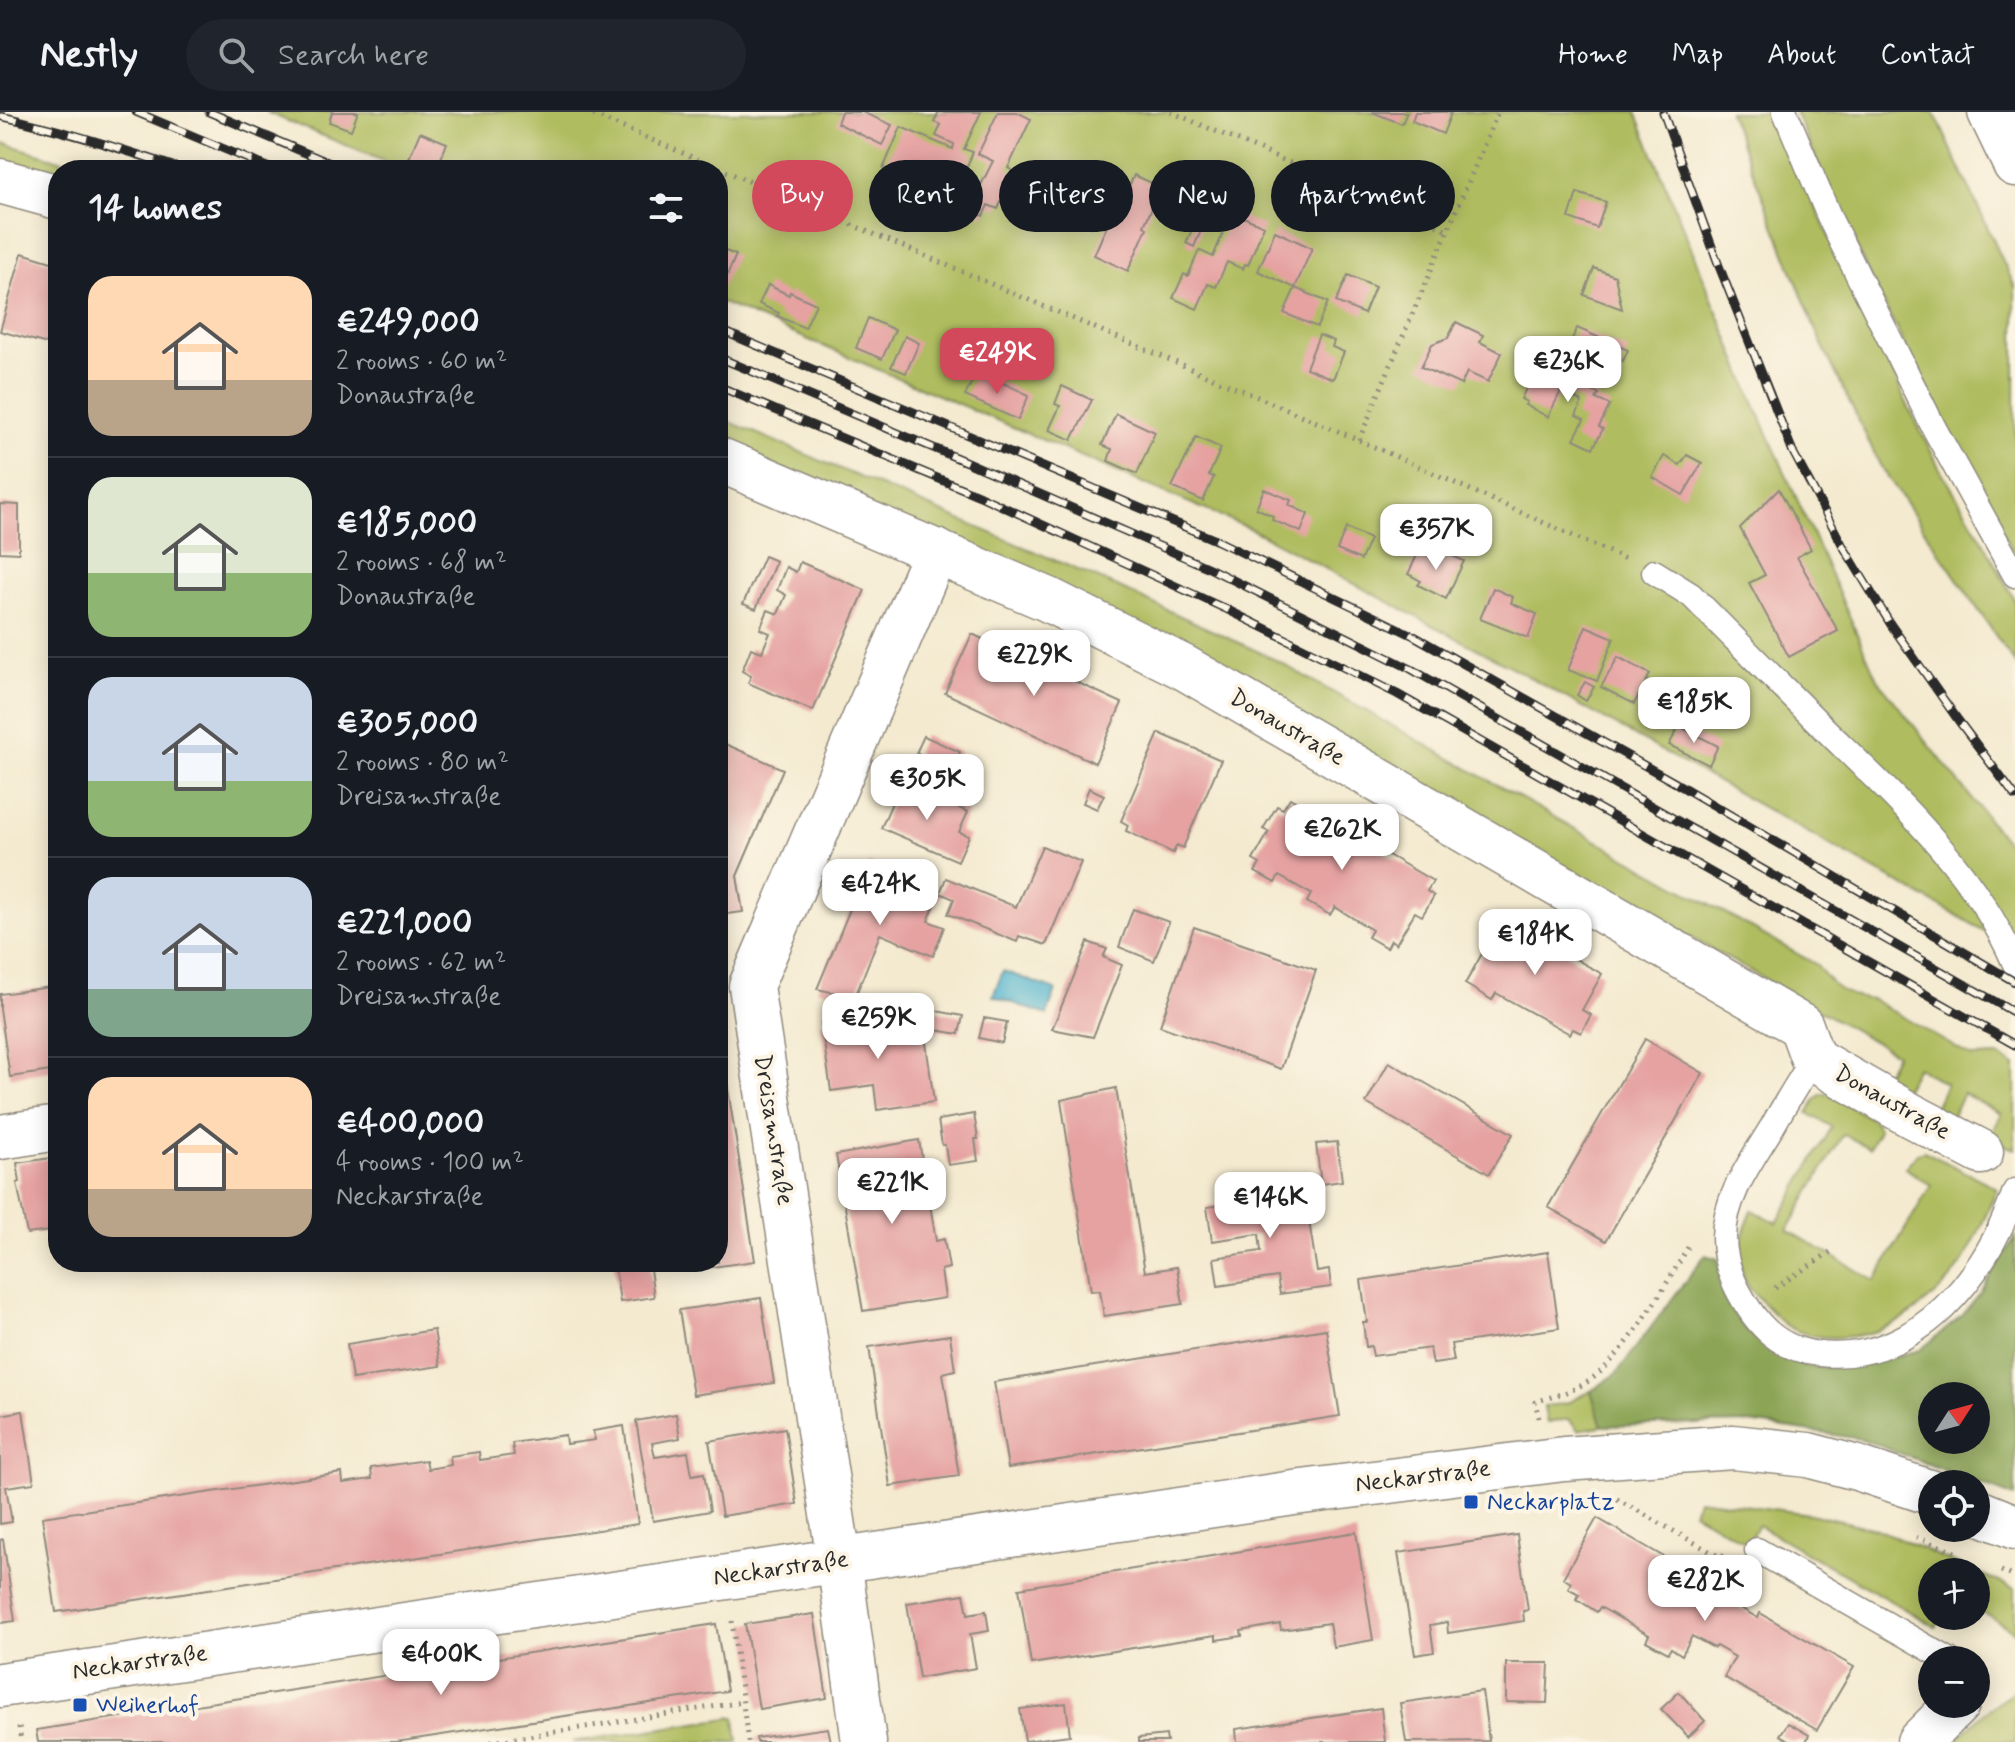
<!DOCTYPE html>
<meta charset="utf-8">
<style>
:root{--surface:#171b24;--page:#20242c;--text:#f1f3f6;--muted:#9ea1a6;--line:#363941;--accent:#d1495b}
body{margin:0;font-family:Mynerve,sans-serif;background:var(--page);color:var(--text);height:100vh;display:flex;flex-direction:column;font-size:30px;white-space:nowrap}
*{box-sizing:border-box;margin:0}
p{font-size:26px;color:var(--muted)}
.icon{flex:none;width:44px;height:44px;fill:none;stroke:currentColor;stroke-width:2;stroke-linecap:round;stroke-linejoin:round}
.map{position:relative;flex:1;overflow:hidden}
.panel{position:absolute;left:48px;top:48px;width:680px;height:1112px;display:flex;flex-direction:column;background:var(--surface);border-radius:32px;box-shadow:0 4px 20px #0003}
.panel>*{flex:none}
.top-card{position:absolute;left:752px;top:48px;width:760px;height:72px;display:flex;gap:16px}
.needle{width:52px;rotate:54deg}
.tools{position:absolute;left:1918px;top:1270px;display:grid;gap:16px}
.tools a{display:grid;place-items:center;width:72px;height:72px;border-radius:50%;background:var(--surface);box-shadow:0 4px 20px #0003;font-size:40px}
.price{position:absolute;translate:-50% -68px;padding:0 18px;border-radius:16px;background:#fff;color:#222;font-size:26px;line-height:52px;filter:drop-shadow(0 2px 4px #0008)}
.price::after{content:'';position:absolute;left:50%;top:48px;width:24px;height:18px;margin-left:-12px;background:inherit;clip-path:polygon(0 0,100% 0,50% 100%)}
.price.current{background:var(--accent);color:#fff}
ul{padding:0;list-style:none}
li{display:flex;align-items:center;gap:24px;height:200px;padding:0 40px}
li+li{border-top:2px solid var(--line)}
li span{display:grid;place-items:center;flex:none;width:224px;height:160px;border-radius:24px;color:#555}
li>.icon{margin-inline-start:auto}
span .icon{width:96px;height:96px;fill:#fffc;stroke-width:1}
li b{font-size:34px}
h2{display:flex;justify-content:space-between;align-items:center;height:96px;padding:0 40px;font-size:34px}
.tag{padding:0 28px;border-radius:36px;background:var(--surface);box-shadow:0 4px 20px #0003;font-size:28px;line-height:72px}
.tag.current{background:var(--accent);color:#fff}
header{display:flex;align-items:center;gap:48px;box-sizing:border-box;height:112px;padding:0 40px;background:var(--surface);border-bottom:2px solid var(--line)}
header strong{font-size:38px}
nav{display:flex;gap:44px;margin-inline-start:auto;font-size:28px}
.search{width:560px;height:72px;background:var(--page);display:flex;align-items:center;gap:20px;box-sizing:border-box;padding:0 28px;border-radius:44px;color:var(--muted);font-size:30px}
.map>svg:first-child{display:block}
.green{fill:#afbc5e;stroke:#6d7444;stroke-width:2}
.forest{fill:#8ba455;stroke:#5b6840;stroke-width:2;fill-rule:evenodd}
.water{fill:#4fb3ce;stroke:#3d6f7c;stroke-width:2}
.building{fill:#e5a2a1}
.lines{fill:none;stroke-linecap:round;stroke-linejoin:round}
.lane-casing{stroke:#908a7e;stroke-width:27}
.street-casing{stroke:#908a7e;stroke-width:47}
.secondary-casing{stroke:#908a7e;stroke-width:47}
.highway-casing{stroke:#908a7e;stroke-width:47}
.path{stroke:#908a7e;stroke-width:5;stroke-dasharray:2 6;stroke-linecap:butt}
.lane{stroke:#fff;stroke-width:24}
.street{stroke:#fff;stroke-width:44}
.secondary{stroke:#fff;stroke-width:44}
.highway{stroke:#fff;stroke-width:44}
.rail-casing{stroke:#2b2b2b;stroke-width:9}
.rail{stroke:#fcf5e5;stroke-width:6;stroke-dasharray:18;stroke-linecap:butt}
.transit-dot{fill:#1a4fb4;stroke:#fcf5e5;stroke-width:3}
.labels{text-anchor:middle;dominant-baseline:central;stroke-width:8;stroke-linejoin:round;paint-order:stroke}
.street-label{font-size:24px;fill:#2b2b2b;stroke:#fcf5e5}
.transit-label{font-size:24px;fill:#164399;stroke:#fcf5e5;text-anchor:start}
</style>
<header>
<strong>Nestly</strong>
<div class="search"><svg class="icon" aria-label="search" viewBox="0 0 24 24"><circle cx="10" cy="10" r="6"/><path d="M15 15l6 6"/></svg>Search here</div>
<nav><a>Home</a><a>Map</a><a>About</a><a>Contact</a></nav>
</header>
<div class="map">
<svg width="2015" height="1630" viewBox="0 0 2015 1630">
<rect width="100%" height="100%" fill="#fcf5e5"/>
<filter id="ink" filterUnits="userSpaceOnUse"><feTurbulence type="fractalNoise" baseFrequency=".0125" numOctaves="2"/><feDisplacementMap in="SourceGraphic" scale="16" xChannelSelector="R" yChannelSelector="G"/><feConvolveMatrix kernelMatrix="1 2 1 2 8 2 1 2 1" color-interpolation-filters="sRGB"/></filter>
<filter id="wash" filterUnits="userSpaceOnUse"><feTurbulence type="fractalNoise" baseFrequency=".006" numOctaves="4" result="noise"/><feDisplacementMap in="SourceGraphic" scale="32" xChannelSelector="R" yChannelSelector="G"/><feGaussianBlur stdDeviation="1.8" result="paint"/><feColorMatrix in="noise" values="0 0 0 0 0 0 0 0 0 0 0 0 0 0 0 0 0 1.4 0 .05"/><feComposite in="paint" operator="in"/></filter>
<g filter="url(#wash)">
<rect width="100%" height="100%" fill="#f4ead0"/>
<g class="green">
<polygon points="266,0 1636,0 1756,295 1877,567 2015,741 2015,836 1513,556 1253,418 718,189 718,58 405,58"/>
<polygon points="1729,0 1771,0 1909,296 1939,355 1980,423 2015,489 2015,552 1880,353 1819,226"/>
<polygon points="1795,0 1934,0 2015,175 2015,444 1945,312 1869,163"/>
<polygon points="0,30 93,58 58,58 58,68 0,53"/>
<path d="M718 305 1106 470 1270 545 1817 853C1833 876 1846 885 1873 888L1972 945 1998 944 2015 954V1037L1988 1028 2001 1002 1963 981 1949 1010 1932 1002 1946 972 1917 955 1900 985 1880 973 1896 942 1535 737 718 326Z"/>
<path d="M1821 982H1829L1874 1009 1879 1018 1869 1036 1843 1022 1788 1118 1875 1169 1931 1073 1905 1056 1917 1041 1924 1039 1997 1076C1982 1111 1969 1150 1941 1177 1931 1187 1904 1208 1892 1213 1862 1227 1815 1232 1786 1213 1778 1207 1771 1199 1764 1192 1759 1186 1752 1180 1748 1174 1733 1148 1742 1122 1752 1098L1777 1111 1832 1015 1808 1001 1815 988Z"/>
<polygon points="1591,1279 1602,1314 1578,1318 1569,1307 1547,1311 1544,1295 1569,1290"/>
<polygon points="1698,1387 1810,1402 1877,1417 1975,1460 1932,1460 1932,1504 1942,1504 1936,1515 1758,1413 1747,1431 1693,1400"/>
<polygon points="1976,1460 2015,1477 2015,1520 1976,1496"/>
<polygon points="2015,1578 2015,1630 1954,1630 1986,1599"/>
<polygon points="735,1605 738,1630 572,1630"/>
</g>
<path class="forest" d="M2015 1125V1385L1862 1327 1749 1311 1602 1314 1591 1279 1616 1262 1705 1143 1718 1147 1723 1185 1742 1214 1770 1240 1809 1255H1856L1920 1238 1962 1204 1981 1181ZM1932 1284H1976V1328H1932Z"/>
<polygon class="water" points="1003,859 1056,878 1047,903 993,884"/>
<g id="blocks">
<g class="building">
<polygon points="332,0 358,0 351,18 329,10"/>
<polygon points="841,0 865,0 864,1 892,13 882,33 837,11"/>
<polygon points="939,0 946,1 946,0 981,0 964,37 973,40 960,71 914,52 908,68 883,57 901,15 953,37 954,32 936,24 941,13 934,10"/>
<polygon points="998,0 1017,0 1031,7 1008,56 1024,65 1013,90 1003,86 998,97 988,93 983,104 961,94 972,73 979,77 993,49 978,42"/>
<polygon points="1372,0 1407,0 1402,12"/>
<polygon points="1415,0 1448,0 1451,1 1443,22 1412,9"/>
<polygon points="420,20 447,31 437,57 409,46"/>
<polygon points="1077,54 1116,71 1105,97 1101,95 1092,115 1063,104 1065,101 1042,91 1049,74 1066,81"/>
<polygon points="1134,63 1154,72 1148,85 1155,89 1144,114 1147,116 1128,159 1094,143 1113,100 1117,101"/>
<polygon points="1577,81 1606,90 1597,116 1569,106"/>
<polygon points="1232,100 1264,114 1248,153 1245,152 1243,157 1227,150 1216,175 1208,172 1197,197 1173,186 1184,162 1188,164 1199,138 1213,145"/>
<polygon points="1194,113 1202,116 1194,135 1186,131"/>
<polygon points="1275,119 1312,136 1295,176 1258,159"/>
<polygon points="718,136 736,143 718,184"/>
<polygon points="22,141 58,152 58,235 0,219"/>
<polygon points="1594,156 1615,164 1622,197 1584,183"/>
<polygon points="1348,163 1375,175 1364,202 1336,190"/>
<polygon points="768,173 789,183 790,180 816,192 805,216 777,204 779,201 759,192"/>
<polygon points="1295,176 1328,190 1317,215 1284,201"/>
<polygon points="868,206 895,218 882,247 856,236"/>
<polygon points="1456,210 1483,223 1480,230 1502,241 1488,270 1467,260 1461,273 1421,255 1432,232 1448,226"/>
<polygon points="1577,216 1628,238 1623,249 1612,245 1599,273 1548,251 1557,231 1568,236"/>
<polygon points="1319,223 1334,229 1332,235 1344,240 1333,267 1306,256"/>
<polygon points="905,224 919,231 906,261 891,255"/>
<polygon points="1541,258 1565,270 1567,267 1599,282 1596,287 1610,293 1599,315 1603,317 1593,336 1574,327 1584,308 1576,304 1582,290 1561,279 1548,305 1525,293 1527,290 1521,287 1529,270 1533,272"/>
<polygon points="977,259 1029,283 1018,308 965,284"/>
<polygon points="1062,274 1092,288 1072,328 1049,318 1060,294 1055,292"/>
<polygon points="1116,302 1155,320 1137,362 1108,349 1112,337 1102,333"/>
<polygon points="1196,325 1221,336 1209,363 1214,365 1203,389 1172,375"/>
<polygon points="1687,343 1702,351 1683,383 1652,365 1664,344 1680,353"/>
<polygon points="1264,377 1291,388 1289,393 1308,402 1301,420 1272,408 1273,404 1256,396"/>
<polygon points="1779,377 1811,437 1797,445 1838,519 1789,545 1749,471 1765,463 1740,416"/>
<polygon points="0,392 19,393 19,441 0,440"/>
<polygon points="1346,416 1370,427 1361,448 1337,438"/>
<polygon points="1437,437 1464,449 1446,487 1418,473 1421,469 1408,462 1419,439 1433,445"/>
<polygon points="764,444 776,449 756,497 743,492"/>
<polygon points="800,450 865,478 813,599 748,571 751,564 742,559 751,536 762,540 770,521 760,517 768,498 778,502 786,483 777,478 786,455 796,460"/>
<polygon points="1493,476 1513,485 1511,491 1537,502 1528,526 1480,507"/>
<polygon points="1586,514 1614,526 1597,569 1568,558"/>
<polygon points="972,522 1122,591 1095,651 945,581"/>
<polygon points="1618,545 1650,562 1634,592 1601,575"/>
<polygon points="1585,570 1594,575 1586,589 1577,583"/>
<polygon points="1679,614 1718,634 1709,653 1669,633"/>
<polygon points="1159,621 1221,648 1183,736 1177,733 1173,741 1126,719 1128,713 1121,709"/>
<polygon points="924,624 960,640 953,656 916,641"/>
<polygon points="718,629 783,657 737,764 743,800 718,803"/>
<polygon points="901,670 968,700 959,720 969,724 958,749 881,716"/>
<polygon points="1089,676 1104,683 1097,697 1083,691"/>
<polygon points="1290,686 1433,769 1427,779 1434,784 1422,804 1415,800 1396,832 1391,828 1387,836 1368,825 1372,818 1335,795 1330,803 1307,790 1311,782 1279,764 1275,771 1255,760 1260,752 1253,748 1269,720 1263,717 1277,694 1283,697"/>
<polygon points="1042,734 1081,750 1046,833 1019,824 1017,830 948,802 954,787 940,781 946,766 1016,795"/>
<polygon points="869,751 940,781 928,809 944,815 933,844 880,822 855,885 817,877"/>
<polygon points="1133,797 1169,810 1154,849 1119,835"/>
<polygon points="1502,806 1602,862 1582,898 1591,903 1581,921 1573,917 1570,922 1496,881 1492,888 1465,872"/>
<polygon points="1194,815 1316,858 1281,957 1160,914"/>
<polygon points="1088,830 1107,837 1103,845 1122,853 1093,925 1052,917"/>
<polygon points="58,874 58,958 10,965 0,897 0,882"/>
<polygon points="926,897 963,904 959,922 924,916"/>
<polygon points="880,901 883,921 924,916 934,990 877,998 874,973 831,979 821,910"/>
<polygon points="984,906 1007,910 1002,931 979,926"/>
<polygon points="1645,927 1703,961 1606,1129 1548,1095"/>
<polygon points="723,946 755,1149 691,1158 690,1150 718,1150 718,947"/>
<polygon points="1389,950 1513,1022 1489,1062 1366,991"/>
<polygon points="1116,976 1145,1160 1177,1155 1183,1192 1104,1204 1100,1178 1091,1179 1061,988"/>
<polygon points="974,1002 978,1027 975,1027 978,1049 948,1053 945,1033 942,1033 938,1008"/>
<polygon points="919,1028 924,1060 932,1058 937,1085 929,1086 936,1129 944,1127 949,1156 941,1158 945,1186 863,1199 836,1043"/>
<polygon points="1337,1030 1342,1069 1321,1072 1316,1032"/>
<polygon points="58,1045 58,1118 27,1122 17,1071 20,1070 17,1051"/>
<polygon points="1303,1071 1317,1160 1329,1158 1331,1175 1280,1182 1277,1165 1218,1174 1214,1146 1261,1139 1259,1122 1212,1129 1207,1095 1251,1089 1250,1079"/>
<polygon points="1548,1140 1559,1216 1451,1232 1454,1249 1433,1252 1430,1236 1373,1244 1371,1234 1366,1235 1363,1210 1367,1210 1361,1168"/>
<polygon points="614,1150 649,1150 654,1185 620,1190"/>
<polygon points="761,1186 774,1271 693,1283 679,1198"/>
<polygon points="1326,1217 1340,1304 1008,1356 994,1270"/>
<polygon points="434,1218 440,1254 352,1267 347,1232"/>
<polygon points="950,1223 955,1258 943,1261 959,1364 890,1374 869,1235"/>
<polygon points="23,1299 34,1371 6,1375 12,1410 0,1412 0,1303"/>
<polygon points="676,1302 680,1326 652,1331 655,1345 688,1340 692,1363 704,1361 710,1399 653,1409 636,1309"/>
<polygon points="624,1314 638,1412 56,1500 42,1405 342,1361 343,1371 372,1367 371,1356 426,1348 428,1357 451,1353 450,1344 479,1340 480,1348 514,1343 512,1331 565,1323 566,1332 595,1328 593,1319"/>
<polygon points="785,1316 797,1392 722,1404 709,1329"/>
<polygon points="1597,1406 1719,1477 1716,1482 1758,1506 1760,1501 1854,1555 1817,1618 1724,1565 1735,1545 1716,1534 1714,1536 1692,1524 1682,1543 1671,1536 1668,1541 1646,1529 1649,1523 1600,1495 1597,1500 1577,1487 1579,1482 1568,1476 1571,1471 1563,1466"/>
<polygon points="1356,1420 1373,1528 1333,1535 1329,1511 1281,1518 1280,1512 1241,1519 1242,1524 1216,1528 1216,1523 1031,1552 1019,1476"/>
<polygon points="1517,1423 1528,1498 1523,1499 1524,1509 1448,1521 1447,1510 1430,1513 1434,1540 1415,1543 1398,1441"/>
<polygon points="3,1427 15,1509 0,1511 0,1428"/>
<polygon points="964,1482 968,1502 986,1499 989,1519 970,1522 976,1556 919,1566 907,1491"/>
<polygon points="814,1502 827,1586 759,1597 745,1512"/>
<polygon points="716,1512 727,1579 396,1630 38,1630 36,1618"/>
<polygon points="1506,1551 1549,1551 1547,1591 1506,1590"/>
<polygon points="1482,1579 1489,1629 1406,1630 1400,1591"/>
<polygon points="1679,1580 1705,1609 1688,1625 1661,1597"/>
<polygon points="1066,1591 1070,1623 1025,1629 1020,1597"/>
<polygon points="1381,1596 1385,1630 1237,1630 1236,1617"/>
<polygon points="1788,1611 1809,1623 1806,1630 1792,1630 1780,1623"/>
<polygon points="828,1616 831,1630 757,1630 756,1626"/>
<polygon points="1166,1623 1167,1630 1139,1630 1139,1626"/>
</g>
</g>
</g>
<g filter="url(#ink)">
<use href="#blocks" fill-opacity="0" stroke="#908a7e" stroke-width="2"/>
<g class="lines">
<defs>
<g id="lane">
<polyline points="1785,0 1831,109 1934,316 2015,463"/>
<path d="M1654 460 1691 483C1738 530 1785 578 1833 625 1903 693 1976 761 2015 852"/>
<path d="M1813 947C1799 969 1785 992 1772 1015 1752 1048 1724 1085 1724 1126 1724 1155 1738 1182 1754 1204 1771 1227 1792 1239 1820 1242 1918 1252 1987 1163 2015 1079"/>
<polyline points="1757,1438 1949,1548"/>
</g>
<g id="street">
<polyline points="0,69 58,85"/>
<polyline points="718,347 1047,487 1185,556 1801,914 1813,947 1912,1004 1981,1040"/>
<polyline points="0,1025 58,1016"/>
<polyline points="864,1630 839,1448 751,874 936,439"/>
<polyline points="1919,1630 1957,1592"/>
</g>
<g id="secondary">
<polyline points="1976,1399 2015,1415"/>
<polyline points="0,1573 1294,1381 1564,1347 1733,1335 1808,1343 1857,1356 1932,1381"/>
</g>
<polyline id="highway" points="1990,0 2015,52"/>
</defs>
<use href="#lane" class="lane-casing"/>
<use href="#street" class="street-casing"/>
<use href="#secondary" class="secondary-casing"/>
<use href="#highway" class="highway-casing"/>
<g class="path">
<polyline points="586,0 1359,328 1625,447"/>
<polyline points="1171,0 1447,118"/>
<polyline points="1359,328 1498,0"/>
<polyline points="1775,1176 1835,1137"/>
<path d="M1539 1306 1535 1290C1550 1285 1568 1281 1582 1273 1622 1252 1666 1172 1690 1132"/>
<polyline points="1617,1387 1718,1444 1724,1443"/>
<polyline points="1916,1425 1955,1440"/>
<polyline points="2001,1459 2015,1465"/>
<polyline points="732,1509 748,1630"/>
<polyline points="19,1615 21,1630"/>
<polyline points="491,1630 743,1590"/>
</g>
<use href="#lane" class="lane"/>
<use href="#street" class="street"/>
<use href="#secondary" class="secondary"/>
<use href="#highway" class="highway"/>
<defs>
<g id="rail">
<polyline points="136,0 274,58"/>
<polyline points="209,0 346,58"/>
<polyline points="1663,0 1719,154 1793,340 1843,434 1891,513 1958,608 2015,684"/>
<path d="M0 4C63 18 123 37 184 58"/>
<polyline points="718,217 1218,429 1414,524 1674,670 2015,870"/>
<polyline points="718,245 969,351 1207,455 1411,557 2015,901"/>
<polyline points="718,274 980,384 1228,498 1397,582 2015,933"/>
</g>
</defs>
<use href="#rail" class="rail-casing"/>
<use href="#rail" class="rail"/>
</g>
</g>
<g class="transit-dot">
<rect x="1463" y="1382" width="16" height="16" rx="4"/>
<rect x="72" y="1585" width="16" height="16" rx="4"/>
</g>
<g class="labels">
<g class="street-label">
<text transform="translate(1287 616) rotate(30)">Donaustraße</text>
<text transform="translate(1892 991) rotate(29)">Donaustraße</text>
<text transform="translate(773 1018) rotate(81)">Dreisamstraße</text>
<text transform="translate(1423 1365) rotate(-7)">Neckarstraße</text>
<text transform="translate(781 1457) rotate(-8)">Neckarstraße</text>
<text transform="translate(140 1551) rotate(-8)">Neckarstraße</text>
</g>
<g class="transit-label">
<text x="1487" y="1390">Neckarplatz</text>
<text x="96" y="1593">Weiherhof</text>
</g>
</g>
</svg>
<div class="tools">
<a><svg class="needle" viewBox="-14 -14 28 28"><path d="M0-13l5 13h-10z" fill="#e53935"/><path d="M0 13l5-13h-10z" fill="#9ea1a6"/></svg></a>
<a><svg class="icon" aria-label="locate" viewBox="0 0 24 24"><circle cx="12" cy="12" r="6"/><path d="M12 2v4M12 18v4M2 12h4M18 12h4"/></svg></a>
<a>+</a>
<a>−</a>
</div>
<b class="price current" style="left:997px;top:284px">€249K</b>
<b class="price" style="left:1568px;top:292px">€236K</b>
<b class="price" style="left:1436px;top:460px">€357K</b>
<b class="price" style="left:1034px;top:586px">€229K</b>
<b class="price" style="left:1694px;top:633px">€185K</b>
<b class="price" style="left:927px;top:710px">€305K</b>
<b class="price" style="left:1342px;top:760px">€262K</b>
<b class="price" style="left:880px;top:815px">€424K</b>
<b class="price" style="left:1535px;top:865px">€184K</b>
<b class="price" style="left:878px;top:949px">€259K</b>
<b class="price" style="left:892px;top:1114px">€221K</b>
<b class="price" style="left:1270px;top:1128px">€146K</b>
<b class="price" style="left:1705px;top:1511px">€282K</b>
<b class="price" style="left:441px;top:1585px">€400K</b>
<div class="top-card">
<a class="tag current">Buy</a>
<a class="tag">Rent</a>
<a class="tag">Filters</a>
<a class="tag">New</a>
<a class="tag">Apartment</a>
</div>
<section class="panel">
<h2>14 homes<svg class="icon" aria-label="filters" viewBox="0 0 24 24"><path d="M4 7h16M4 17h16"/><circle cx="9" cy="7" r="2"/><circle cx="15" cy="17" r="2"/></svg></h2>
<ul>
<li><span style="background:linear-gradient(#ffd9b3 65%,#b9a48a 0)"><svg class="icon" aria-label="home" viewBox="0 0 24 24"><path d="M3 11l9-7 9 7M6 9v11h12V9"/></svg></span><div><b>€249,000</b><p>2 rooms · 60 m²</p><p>Donaustraße</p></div></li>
<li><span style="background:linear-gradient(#dfe7d0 60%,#8fb573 0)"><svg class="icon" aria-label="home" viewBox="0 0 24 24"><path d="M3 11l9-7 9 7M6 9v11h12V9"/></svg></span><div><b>€185,000</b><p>2 rooms · 68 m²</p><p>Donaustraße</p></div></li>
<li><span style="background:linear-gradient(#c9d6e8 65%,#8fb573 0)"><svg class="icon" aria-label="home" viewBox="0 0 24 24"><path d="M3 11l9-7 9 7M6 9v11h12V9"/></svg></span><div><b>€305,000</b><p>2 rooms · 80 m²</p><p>Dreisamstraße</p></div></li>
<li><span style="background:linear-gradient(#c9d6e8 70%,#7fa58c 0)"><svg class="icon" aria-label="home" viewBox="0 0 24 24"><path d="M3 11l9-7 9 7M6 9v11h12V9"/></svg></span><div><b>€221,000</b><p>2 rooms · 62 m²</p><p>Dreisamstraße</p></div></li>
<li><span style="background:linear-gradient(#ffd9b3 70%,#b9a48a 0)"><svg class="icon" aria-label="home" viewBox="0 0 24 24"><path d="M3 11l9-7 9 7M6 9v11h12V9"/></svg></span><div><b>€400,000</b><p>4 rooms · 100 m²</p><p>Neckarstraße</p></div></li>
</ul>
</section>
</div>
